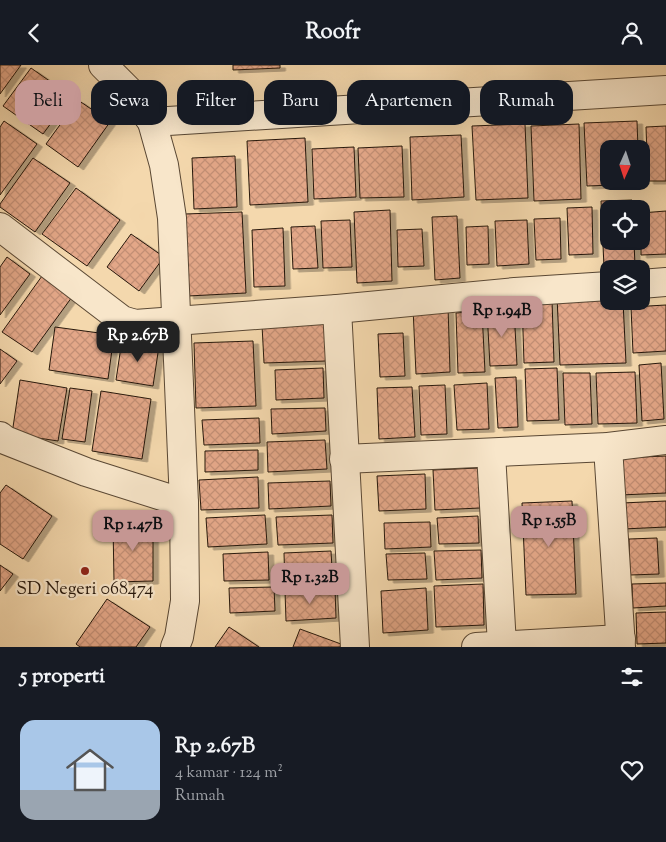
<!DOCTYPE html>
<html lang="id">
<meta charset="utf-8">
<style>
:root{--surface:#171b24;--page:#242831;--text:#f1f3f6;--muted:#9ea1a6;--line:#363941;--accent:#c59692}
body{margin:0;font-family:"Sorts Mill Goudy",serif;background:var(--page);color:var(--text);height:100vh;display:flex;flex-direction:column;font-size:19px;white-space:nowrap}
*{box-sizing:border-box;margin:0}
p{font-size:16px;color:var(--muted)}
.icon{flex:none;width:28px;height:28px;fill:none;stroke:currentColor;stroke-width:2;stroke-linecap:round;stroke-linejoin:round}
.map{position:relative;height:582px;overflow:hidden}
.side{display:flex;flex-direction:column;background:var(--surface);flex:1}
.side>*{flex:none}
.hud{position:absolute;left:15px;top:15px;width:636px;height:45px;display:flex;gap:10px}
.needle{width:32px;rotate:183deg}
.buttons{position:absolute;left:600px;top:75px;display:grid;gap:10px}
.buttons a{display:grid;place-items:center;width:50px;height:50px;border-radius:10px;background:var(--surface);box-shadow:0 5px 20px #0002;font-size:25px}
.price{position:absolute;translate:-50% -42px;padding:0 11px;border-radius:10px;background:var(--accent);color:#111;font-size:16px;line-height:32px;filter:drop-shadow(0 1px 2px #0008)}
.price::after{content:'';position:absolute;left:50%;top:30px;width:15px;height:11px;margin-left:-8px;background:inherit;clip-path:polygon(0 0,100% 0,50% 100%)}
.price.active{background:#222;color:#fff}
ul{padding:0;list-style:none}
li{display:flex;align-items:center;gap:15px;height:125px;padding:0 20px}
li+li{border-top:1px solid var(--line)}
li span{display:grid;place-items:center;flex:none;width:140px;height:100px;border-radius:15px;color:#555}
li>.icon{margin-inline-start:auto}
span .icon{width:60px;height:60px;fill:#fffc;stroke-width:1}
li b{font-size:21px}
h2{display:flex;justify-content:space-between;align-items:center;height:60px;padding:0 20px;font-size:21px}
.pill{padding:0 18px;border-radius:15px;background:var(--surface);box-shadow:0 5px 20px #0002;font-size:18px;line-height:45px}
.pill.active{background:var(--accent);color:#111}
header{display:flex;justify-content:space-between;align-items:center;height:65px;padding:0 20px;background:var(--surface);font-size:22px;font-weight:800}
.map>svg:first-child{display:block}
.building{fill:url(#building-cross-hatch);stroke:#27180c;filter:url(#shadow)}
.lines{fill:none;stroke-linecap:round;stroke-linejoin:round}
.minor-casing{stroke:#5a4834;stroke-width:30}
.minor{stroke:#f8e6ca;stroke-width:28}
.poi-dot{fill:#8f2418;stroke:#f8e6ca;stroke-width:2}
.labels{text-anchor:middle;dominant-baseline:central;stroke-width:4.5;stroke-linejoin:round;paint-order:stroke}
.poi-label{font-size:18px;fill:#27180c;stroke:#f8e6ca}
</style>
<header><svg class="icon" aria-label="back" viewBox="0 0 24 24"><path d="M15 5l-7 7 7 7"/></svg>Roofr<svg class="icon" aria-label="person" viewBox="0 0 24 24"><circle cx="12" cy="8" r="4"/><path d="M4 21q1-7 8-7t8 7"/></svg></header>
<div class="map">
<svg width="666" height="582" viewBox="0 0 666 582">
<defs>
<pattern id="building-cross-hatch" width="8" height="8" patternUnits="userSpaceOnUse" patternTransform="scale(1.25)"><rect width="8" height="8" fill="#e3a788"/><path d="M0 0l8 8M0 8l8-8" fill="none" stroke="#c38f74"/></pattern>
<filter id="shadow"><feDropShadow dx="5.5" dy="3" stdDeviation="0" flood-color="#0004"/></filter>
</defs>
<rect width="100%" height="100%" fill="#f4d8ad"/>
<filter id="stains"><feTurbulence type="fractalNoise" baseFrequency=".004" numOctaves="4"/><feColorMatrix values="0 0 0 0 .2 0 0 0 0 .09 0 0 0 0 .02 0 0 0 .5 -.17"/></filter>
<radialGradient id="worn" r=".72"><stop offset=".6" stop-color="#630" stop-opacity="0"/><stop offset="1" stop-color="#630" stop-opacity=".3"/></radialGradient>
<g class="building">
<polygon points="0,0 21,0 0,29"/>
<polygon points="233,0 280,0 280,3 233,5"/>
<polygon points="31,3 71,31 43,69 3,41"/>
<polygon points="78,35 110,57 78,102 46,79"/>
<polygon points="4,56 37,79 0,130 0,62"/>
<polygon points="637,56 638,84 609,84 609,116 640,116 640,119 587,121 584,58"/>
<polygon points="525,59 528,133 476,135 472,61"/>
<polygon points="579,59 581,134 534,136 531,61"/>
<polygon points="666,61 666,116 648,116 646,62"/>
<polygon points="461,70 464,132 412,135 410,72"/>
<polygon points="305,73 308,137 250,140 247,76"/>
<polygon points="402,81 404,132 360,133 358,83"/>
<polygon points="354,82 356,132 314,134 312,84"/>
<polygon points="235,91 237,142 194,144 192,93"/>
<polygon points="33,93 70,118 35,167 0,142 0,139"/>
<polygon points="76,123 120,155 87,201 42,169"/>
<polygon points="632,135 633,144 609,144 609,176 634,176 635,201 604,202 601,136"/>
<polygon points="592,142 593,189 569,190 567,143"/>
<polygon points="390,145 392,216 357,218 354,147"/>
<polygon points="666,146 666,189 641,190 641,148"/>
<polygon points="242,147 246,228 188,231 185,149"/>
<polygon points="457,151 460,213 435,215 432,152"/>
<polygon points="560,153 561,194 536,195 534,154"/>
<polygon points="350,155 352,202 323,203 321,156"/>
<polygon points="527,155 529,199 497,201 495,156"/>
<polygon points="315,161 318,203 293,204 291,162"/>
<polygon points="488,161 489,199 467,200 466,162"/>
<polygon points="283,163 285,221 254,222 252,165"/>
<polygon points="422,164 424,201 398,202 397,165"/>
<polygon points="131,169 164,192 139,226 107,202"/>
<polygon points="7,192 30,209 0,250 0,202"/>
<polygon points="42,211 72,232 32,287 2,267"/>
<polygon points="609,228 609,236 623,236 626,298 560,300 557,231"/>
<polygon points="552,235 554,297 524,298 522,236"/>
<polygon points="666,240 666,286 633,288 631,242"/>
<polygon points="448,241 450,307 416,309 413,243"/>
<polygon points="514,244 517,300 490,301 487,246"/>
<polygon points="482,246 485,307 458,308 456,248"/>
<polygon points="324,257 326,296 264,298 262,260"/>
<polygon points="55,262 114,270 108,314 49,305"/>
<polygon points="403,268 405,311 380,312 378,269"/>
<polygon points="122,275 159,281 153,321 116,315"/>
<polygon points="253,276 256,341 196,343 194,278"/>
<polygon points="0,284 17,296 0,319"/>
<polygon points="661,298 664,354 642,356 639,300"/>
<polygon points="323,303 324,333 276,335 275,305"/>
<polygon points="557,303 559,355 527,356 525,304"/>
<polygon points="635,307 637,358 598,359 596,308"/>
<polygon points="563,308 590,308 592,359 565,360"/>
<polygon points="516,312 518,362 498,363 495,313"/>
<polygon points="20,315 67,323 58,376 12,369"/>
<polygon points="487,318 489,364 457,365 454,320"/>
<polygon points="445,320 447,369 421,370 419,321"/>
<polygon points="412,322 415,372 379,374 377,323"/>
<polygon points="70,323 92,326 85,377 62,374"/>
<polygon points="101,326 151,334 142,394 92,386"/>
<polygon points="325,343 326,366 272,369 271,344"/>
<polygon points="259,353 260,378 204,380 202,355"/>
<polygon points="325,375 327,404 268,407 267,377"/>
<polygon points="258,385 258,405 205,407 205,386"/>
<polygon points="666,391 666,428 620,430 618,393"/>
<polygon points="478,403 480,443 435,445 433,405"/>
<polygon points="425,409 426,444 379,446 377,411"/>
<polygon points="258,412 259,443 201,445 199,415"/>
<polygon points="330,416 331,441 269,444 268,418"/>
<polygon points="6,420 52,451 23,494 0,479 0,428"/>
<polygon points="572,436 576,529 526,530 522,438"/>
<polygon points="666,436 666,462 623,464 622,438"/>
<polygon points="265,450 267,479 208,482 206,453"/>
<polygon points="332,450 333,478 278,480 276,452"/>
<polygon points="478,451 479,478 439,479 437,453"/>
<polygon points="430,457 431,482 385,484 384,458"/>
<polygon points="153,458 153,516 114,517 113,459"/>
<polygon points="657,473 659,509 630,510 629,474"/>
<polygon points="481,485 482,513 436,515 434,486"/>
<polygon points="331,486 333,521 285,523 284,488"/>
<polygon points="268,487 269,515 224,516 223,489"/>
<polygon points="425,488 427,514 388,515 386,489"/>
<polygon points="0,500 13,509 0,526"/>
<polygon points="666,518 666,541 633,543 632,519"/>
<polygon points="483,519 484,560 436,562 434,521"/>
<polygon points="274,522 275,546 230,548 229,523"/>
<polygon points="426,523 428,565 383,568 381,526"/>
<polygon points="335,524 336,553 286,556 285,526"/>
<polygon points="107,534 150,562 136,582 80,582 76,579"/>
<polygon points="666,547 666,578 637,579 636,548"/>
<polygon points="229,562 259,582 215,582"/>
<polygon points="300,564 341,579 340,582 293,582"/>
</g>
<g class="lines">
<defs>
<g id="minor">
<polyline points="103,0 130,27 152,57 164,100 172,153 184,438 185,536 179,572 175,582"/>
<polyline points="152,57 666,25"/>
<polyline points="0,162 122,255 135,259 337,244 515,227 609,221"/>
<polyline points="641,219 666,217"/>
<polyline points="337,244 355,582"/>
<polyline points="0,371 5,375 86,407 184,438"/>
<polyline points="608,382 621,582"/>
<polyline points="491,388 502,580"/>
<polyline points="344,394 608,382 666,375"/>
<polyline points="476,582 621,574"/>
</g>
</defs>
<use href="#minor" class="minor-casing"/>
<use href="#minor" class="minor"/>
</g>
<circle class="poi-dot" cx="85" cy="506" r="5"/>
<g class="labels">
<g class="poi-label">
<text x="85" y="525">SD Negeri 068474</text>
</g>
</g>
<rect width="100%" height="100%" filter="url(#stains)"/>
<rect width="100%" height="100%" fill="url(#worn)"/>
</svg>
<div class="buttons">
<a><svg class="needle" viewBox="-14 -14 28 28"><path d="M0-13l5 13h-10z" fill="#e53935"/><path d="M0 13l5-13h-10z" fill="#9ea1a6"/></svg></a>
<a><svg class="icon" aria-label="locate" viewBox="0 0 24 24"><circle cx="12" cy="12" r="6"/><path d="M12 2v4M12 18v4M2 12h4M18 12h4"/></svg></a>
<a><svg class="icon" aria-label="layers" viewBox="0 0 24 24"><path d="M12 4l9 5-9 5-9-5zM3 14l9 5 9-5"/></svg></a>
</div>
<b class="price" style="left:502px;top:273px">Rp 1.94B</b>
<b class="price active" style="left:138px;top:298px">Rp 2.67B</b>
<b class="price" style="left:549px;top:483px">Rp 1.55B</b>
<b class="price" style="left:133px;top:487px">Rp 1.47B</b>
<b class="price" style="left:310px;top:540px">Rp 1.32B</b>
<div class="hud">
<a class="pill active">Beli</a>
<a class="pill">Sewa</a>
<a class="pill">Filter</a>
<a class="pill">Baru</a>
<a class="pill">Apartemen</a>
<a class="pill">Rumah</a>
</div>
</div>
<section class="side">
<h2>5 properti<svg class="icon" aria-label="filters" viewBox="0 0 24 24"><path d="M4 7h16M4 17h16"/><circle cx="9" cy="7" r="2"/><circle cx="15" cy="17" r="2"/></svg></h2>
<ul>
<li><span style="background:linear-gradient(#a9c7e8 70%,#9aa5b1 0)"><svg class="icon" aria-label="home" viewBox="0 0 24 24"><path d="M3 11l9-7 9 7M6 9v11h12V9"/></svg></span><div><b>Rp 2.67B</b><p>4 kamar · 124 m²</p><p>Rumah</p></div><svg class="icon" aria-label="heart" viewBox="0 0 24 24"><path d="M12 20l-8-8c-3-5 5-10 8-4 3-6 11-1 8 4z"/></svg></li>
</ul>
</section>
